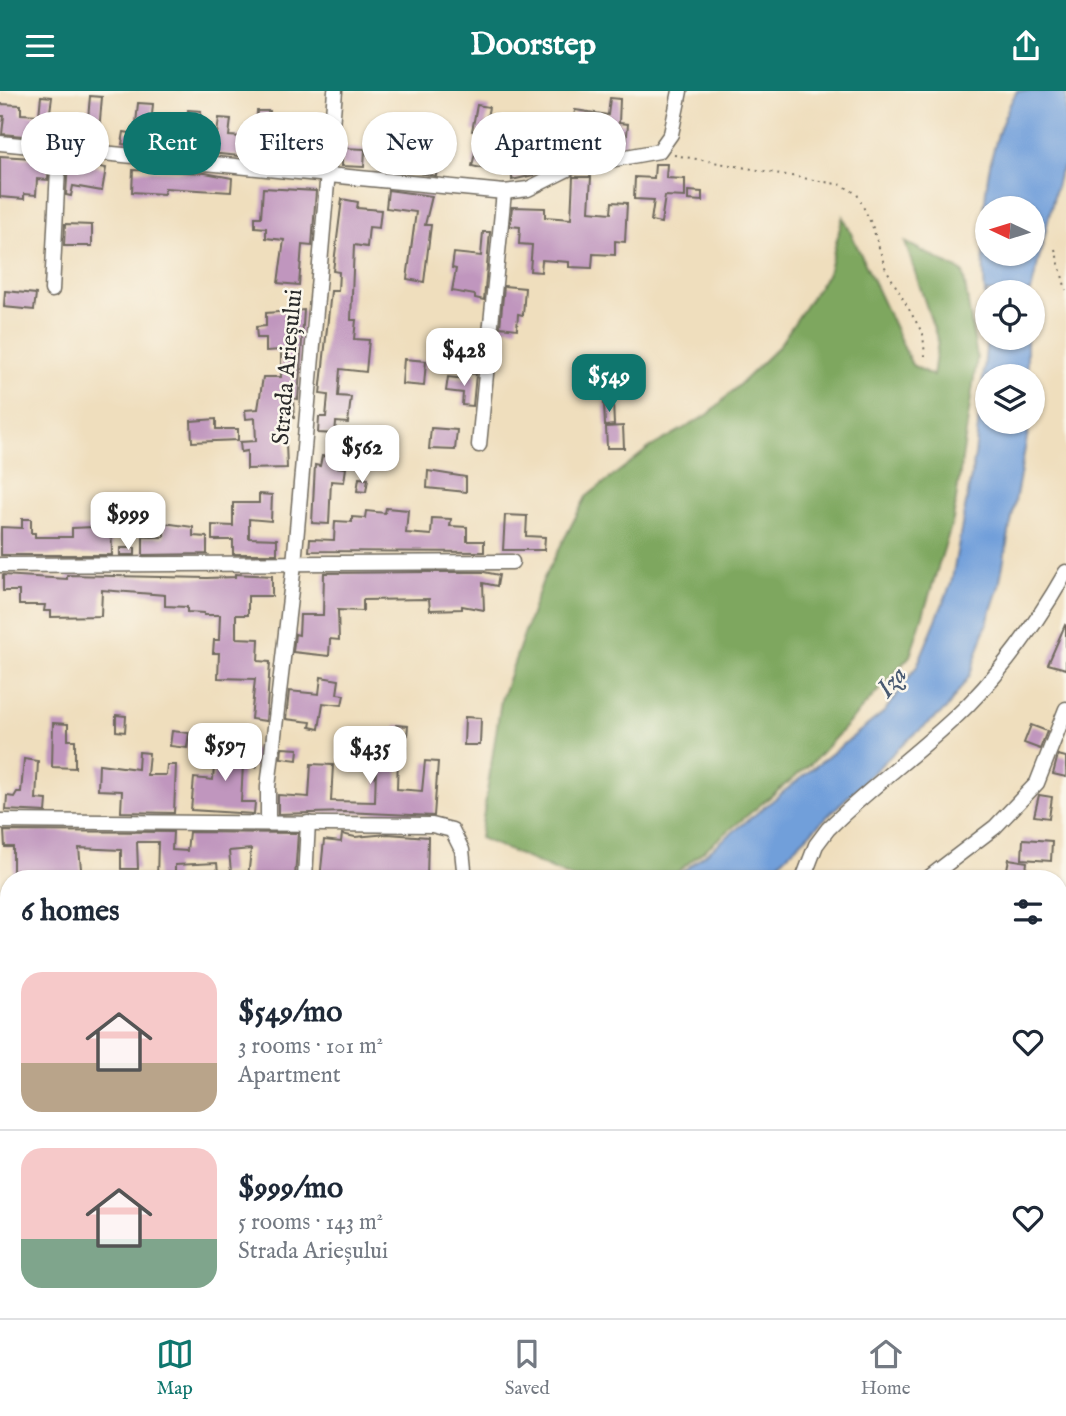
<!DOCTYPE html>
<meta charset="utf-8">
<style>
:root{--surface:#fff;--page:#f2f2f3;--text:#1f2937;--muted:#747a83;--line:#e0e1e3;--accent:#0f766e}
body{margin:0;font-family:"IM FELL English",serif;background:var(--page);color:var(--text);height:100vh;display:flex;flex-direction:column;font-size:26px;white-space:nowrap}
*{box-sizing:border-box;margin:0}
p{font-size:23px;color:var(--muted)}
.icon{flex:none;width:38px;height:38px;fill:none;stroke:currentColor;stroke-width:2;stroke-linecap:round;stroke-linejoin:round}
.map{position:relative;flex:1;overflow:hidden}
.details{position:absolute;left:0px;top:779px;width:1068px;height:450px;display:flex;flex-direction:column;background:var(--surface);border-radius:28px 28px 0 0;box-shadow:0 2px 5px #0004}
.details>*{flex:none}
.banner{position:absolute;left:21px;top:21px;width:700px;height:63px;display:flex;gap:14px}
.needle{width:46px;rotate:274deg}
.tools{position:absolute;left:975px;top:105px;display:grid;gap:14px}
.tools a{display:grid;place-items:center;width:70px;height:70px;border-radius:50%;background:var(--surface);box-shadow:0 2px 5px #0004;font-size:35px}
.price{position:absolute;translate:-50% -60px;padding:0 16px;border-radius:14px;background:#fff;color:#222;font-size:23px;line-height:46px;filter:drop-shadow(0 2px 4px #0008)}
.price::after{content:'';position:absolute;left:50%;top:42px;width:21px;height:16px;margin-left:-10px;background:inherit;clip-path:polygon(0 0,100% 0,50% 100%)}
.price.on{background:var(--accent);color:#fff}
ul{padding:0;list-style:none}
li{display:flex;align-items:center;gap:21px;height:175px;padding:0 21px}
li+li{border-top:2px solid var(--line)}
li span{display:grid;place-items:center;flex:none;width:196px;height:140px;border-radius:21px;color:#555}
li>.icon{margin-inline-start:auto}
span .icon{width:84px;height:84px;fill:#fffc;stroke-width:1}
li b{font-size:30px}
h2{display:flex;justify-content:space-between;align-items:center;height:84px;padding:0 21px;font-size:30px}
.chip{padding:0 24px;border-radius:32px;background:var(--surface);box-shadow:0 2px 5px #0004;font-size:24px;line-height:63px}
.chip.on{background:var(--accent);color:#fff}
header{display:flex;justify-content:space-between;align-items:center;height:91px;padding:0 21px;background:var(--accent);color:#fff;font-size:32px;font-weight:700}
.dock{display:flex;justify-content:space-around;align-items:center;height:98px;border-top:2px solid var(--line);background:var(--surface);font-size:19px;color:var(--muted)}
.dock a{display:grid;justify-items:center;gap:4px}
.dock .on{color:var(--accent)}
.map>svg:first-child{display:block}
.forest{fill:#7ea75e;stroke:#546944;stroke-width:2}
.water{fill:#719fda;stroke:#4e6582;stroke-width:2;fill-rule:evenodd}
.building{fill:#c096be}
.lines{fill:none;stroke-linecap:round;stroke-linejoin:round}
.minor-casing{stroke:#706a5e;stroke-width:17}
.path{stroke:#706a5e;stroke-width:2;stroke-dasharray:2 5;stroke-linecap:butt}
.minor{stroke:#fff;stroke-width:14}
.labels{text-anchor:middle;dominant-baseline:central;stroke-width:5;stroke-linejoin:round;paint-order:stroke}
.street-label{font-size:24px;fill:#2b2b2b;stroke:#fbf7ec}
.water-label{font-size:26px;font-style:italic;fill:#475971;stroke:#fbf7ec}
</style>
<header><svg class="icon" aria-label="menu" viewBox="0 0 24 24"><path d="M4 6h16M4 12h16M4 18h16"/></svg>Doorstep<svg class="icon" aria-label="share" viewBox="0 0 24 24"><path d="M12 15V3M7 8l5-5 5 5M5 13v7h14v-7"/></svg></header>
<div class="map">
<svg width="1066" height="1227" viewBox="0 0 1066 1227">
<rect width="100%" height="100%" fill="#fbf7ec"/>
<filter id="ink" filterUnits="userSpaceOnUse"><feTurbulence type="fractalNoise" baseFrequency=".0143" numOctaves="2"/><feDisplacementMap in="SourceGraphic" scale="14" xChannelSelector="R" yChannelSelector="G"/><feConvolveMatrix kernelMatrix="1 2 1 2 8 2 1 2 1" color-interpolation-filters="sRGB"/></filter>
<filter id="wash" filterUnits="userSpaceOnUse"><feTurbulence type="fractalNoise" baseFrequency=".00686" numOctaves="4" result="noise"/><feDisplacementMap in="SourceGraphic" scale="28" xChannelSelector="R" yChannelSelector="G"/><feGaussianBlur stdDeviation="1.57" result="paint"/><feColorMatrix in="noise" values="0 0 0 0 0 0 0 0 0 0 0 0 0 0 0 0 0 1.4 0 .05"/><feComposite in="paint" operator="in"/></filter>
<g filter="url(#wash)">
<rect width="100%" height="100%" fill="#efdebd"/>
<polygon class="forest" points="843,125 912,274 933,285 938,250 905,151 963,181 977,267 953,429 910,565 812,672 670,787 573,787 480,747 501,609 543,489 586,406 649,357 709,323 778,256 828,182"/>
<g class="water">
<path d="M1017 0H1066V73L1059 84 1031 201H987V239C982 158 975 73 1017 0ZM987 117H1032V163H987Z"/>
<polygon points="987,247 1027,247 1027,285 987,285 987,331 1030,331 999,495 970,584 946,618 905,651 763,787 675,787 884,621 917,575 951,493 975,364"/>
<polygon points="448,1220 502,1220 501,1227 447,1227"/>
</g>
<g id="blocks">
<g class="building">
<polygon points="41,5 52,6 49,28 57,29 55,48 2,43 4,25 0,25 0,13 21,14 21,23 39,24"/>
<polygon points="90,5 102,6 98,52 86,51"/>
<polygon points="610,7 620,8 619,32 628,33 626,55 593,52 590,63 552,54 554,39 572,42 575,19 608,24"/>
<polygon points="138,12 153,13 150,45 185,51 188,19 201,20 198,49 216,51 219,27 231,28 229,45 256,47 257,20 270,20 268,58 309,63 310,55 320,57 319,73 122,53 124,41 135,43"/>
<polygon points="477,14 489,16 484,42 472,40"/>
<polygon points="370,45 381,46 378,64 367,63"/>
<polygon points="518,45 530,46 526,72 536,73 534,84 512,89 512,84 472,75 477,53 516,61"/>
<polygon points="419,51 441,54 436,85 414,81"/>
<polygon points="342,57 365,58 364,76 342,75"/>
<polygon points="0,65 49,68 48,89 37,88 36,104 24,103 24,108 0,106"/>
<polygon points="68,71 106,77 102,100 73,95 71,105 66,104"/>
<polygon points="655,73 667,73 666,87 685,88 685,106 665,105 661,132 651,130 654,109 634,108 635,86 654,87"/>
<polygon points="133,79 205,82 232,87 231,101 165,97 164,103 132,101"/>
<polygon points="573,86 591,86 589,120 611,122 612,111 627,112 625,151 615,150 615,164 593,163 592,177 569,176 569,171 542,169 541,181 530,180 532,154 519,153 520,136 510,135 512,116 545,117 545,126 571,128"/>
<polygon points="263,97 316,100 312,155 302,154 299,194 278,192 284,149 266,147 266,137 255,136 255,126 261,126"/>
<polygon points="388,99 432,105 425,134 431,134 424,191 407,188 416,121 386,117"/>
<polygon points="688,100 702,101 702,110 688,109"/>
<polygon points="342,108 358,111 357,117 381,119 379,137 369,136 367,156 354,154 351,229 356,229 354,248 369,249 366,281 340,278 338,305 351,306 348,332 336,331 335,343 318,342 319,326 326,326 328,304 320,303 331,200 338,200 339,181 333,180"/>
<polygon points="65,133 92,134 92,155 64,155"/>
<polygon points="483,141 490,141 484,209 475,207 475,204 452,200 456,178 452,177 454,162 481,165"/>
<polygon points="504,195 525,197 523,224 518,223 517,238 500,236"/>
<polygon points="5,200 36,203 34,219 4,216"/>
<polygon points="304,219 298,308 293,307 294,327 285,327 287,377 247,378 247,360 241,361 240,351 256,350 255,327 246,328 245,319 258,318 263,286 281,286 281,259 266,260 266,247 257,247 256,236 266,235 266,222"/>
<polygon points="454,246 479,249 478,265 452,257"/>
<polygon points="404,268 426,270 424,295 402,293"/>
<polygon points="466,282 476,283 473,315 462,314 463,302 446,300 448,286 465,288"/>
<polygon points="604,311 613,311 614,334 605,335"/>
<polygon points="216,328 216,338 238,338 238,349 192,351 191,330"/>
<polygon points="623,335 624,357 607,357 606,336"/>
<polygon points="431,337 457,339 455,359 429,358"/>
<polygon points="322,365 338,367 337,376 346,377 344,391 331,390 329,433 312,432 315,374 320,375"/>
<polygon points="428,380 466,386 466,401 427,397"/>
<polygon points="359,387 368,388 366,401 357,400"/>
<polygon points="259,403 272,404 271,430 249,428 249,447 277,448 277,463 233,463 233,449 212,449 212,434 233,435 233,412 259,412"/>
<polygon points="386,417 408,419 406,442 431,444 432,427 451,428 450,435 467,436 467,450 484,450 484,461 309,460 310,448 334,449 335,430 352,431 352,426 365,427 366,420 385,422"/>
<polygon points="505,424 527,425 526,445 545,446 544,459 503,459"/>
<polygon points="111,427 112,464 1,464 1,436 22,437 22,428 31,428 31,442 35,442 35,446 72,446 72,437 94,436 95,429"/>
<polygon points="164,432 193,436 193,445 207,446 207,463 143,464 143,446 164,446"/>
<rect x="120" y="457" width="15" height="7"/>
<polygon points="429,481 484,481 499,484 497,495 483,492 484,519 462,515 462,518 430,519 429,508 363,509 363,520 338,519 339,549 330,548 329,565 293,561 295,543 299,544 300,524 323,524 324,482"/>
<polygon points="235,483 272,485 272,505 248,505 248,524 236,524 236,547 259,548 258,570 270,571 266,630 251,628 255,588 218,587 219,562 213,562 214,549 219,549 220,524 204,524 204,522 187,521 187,516 165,515 165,504 102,499 101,525 51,526 51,520 44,520 45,514 19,514 19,500 3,500 3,484 67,488 67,484 207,487 235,486"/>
<polygon points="1065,534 1066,535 1066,578 1048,573"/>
<polygon points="321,586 339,589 337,603 344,604 342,614 323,612 319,638 310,636 311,631 286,628 289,600 319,603"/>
<polygon points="116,624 126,625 125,641 116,640"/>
<polygon points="465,626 481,627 480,654 464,654"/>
<polygon points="53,632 68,633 68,649 75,649 75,677 52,676"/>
<polygon points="396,634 408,635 405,665 398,664 397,698 422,700 425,670 438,671 434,725 345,721 278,723 278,704 309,706 311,673 333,674 331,710 375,711 377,641 395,642"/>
<polygon points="1031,634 1047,640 1040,658 1024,652"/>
<polygon points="172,640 189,642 187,657 170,655"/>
<polygon points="230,655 258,658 256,676 243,674 241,711 255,711 254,723 191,719 194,687 213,689 215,660 230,661"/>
<polygon points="282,657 298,658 297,669 281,667"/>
<polygon points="139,661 149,662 147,684 166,684 167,674 176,674 174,722 121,721 122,700 98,699 99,673 138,678"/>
<polygon points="1058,664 1066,666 1066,686 1053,683"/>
<polygon points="24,668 38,670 36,708 47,709 46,721 6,719 7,705 14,706 17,701 21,701"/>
<polygon points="1039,704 1052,706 1049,727 1034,725"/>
<polygon points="4,740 173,741 172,759 187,760 189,741 298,742 295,786 248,788 251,758 229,760 231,781 218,782 217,772 175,774 175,788 157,788 158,751 137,751 138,778 121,778 121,759 79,757 82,788 13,788 13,756 5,756"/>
<polygon points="342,743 355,746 388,743 428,746 427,788 320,788 324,749 341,751"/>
<polygon points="1023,748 1052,750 1051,770 1022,768"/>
<polygon points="1009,768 1027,771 1025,788 1005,788"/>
</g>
</g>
</g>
<g filter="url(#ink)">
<use href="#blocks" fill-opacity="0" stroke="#706a5e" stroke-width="2"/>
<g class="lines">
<defs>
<g id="minor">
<polyline points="0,52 504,101 528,98 572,76 659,60 671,43 680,0"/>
<polyline points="52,199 59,57"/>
<polyline points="479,354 504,101"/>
<polyline points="0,474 512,471"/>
<polyline points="0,730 432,734 452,739 462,759 465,788"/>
<polyline points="268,731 268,696 294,473 335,0"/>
<polyline points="305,788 308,732"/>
<path d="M803 788 816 754 828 738C872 694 924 658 968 614 1007 574 1038 530 1066 481"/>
<polyline points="927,788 995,736 1037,692 1066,618"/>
<polyline points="1059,837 1066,837"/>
<polyline points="399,1227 400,1220"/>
<polyline points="575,1227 579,1220"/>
</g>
</defs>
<use href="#minor" class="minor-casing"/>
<g class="path">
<polyline points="674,64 842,94 857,103 872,134 885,176 923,243 925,265"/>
<polyline points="1055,158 1066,199"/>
</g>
<use href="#minor" class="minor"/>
</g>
</g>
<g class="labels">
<g class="street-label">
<text transform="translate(288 276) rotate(-85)">Strada Arieșului</text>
</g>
<g class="water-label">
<text transform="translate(892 591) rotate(-49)">Iza</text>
</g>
</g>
</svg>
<div class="tools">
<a><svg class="needle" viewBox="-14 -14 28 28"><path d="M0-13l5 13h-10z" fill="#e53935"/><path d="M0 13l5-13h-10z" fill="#747a83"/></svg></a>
<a><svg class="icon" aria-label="locate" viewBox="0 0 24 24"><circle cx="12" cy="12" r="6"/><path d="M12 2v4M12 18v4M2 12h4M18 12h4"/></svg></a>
<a><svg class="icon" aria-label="layers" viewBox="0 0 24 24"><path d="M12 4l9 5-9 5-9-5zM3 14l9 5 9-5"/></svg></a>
</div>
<b class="price" style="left:464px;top:297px">$428</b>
<b class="price on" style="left:609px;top:323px">$549</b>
<b class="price" style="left:362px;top:394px">$562</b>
<b class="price" style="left:128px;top:461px">$999</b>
<b class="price" style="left:225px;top:692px">$597</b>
<b class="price" style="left:370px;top:695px">$435</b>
<div class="banner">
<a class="chip">Buy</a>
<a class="chip on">Rent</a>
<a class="chip">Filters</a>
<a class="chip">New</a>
<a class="chip">Apartment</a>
</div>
<section class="details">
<h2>6 homes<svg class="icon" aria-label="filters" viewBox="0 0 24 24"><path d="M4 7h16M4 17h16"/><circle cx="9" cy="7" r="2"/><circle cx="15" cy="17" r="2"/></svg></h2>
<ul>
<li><span style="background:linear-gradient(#f6c9c9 65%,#b9a48a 0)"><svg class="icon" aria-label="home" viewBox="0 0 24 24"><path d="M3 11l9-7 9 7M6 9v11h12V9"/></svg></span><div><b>$549/mo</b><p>3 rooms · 101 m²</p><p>Apartment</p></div><svg class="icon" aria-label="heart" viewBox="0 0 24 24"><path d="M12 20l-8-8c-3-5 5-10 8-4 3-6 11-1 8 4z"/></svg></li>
<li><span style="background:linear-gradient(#f6c9c9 65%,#7fa58c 0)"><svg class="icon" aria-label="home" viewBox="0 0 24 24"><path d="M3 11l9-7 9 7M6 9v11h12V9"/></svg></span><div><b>$999/mo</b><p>5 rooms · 143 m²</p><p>Strada Arieșului</p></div><svg class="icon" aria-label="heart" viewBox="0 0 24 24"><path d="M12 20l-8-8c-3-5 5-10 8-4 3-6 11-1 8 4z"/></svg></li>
</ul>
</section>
</div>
<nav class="dock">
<a class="on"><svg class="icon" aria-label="map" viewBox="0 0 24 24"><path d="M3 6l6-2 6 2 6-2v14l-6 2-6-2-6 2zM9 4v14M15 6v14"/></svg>Map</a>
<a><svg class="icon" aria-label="saved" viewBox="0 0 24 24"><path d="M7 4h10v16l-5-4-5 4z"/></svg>Saved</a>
<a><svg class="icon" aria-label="home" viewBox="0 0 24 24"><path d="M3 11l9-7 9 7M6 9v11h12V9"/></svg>Home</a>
</nav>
